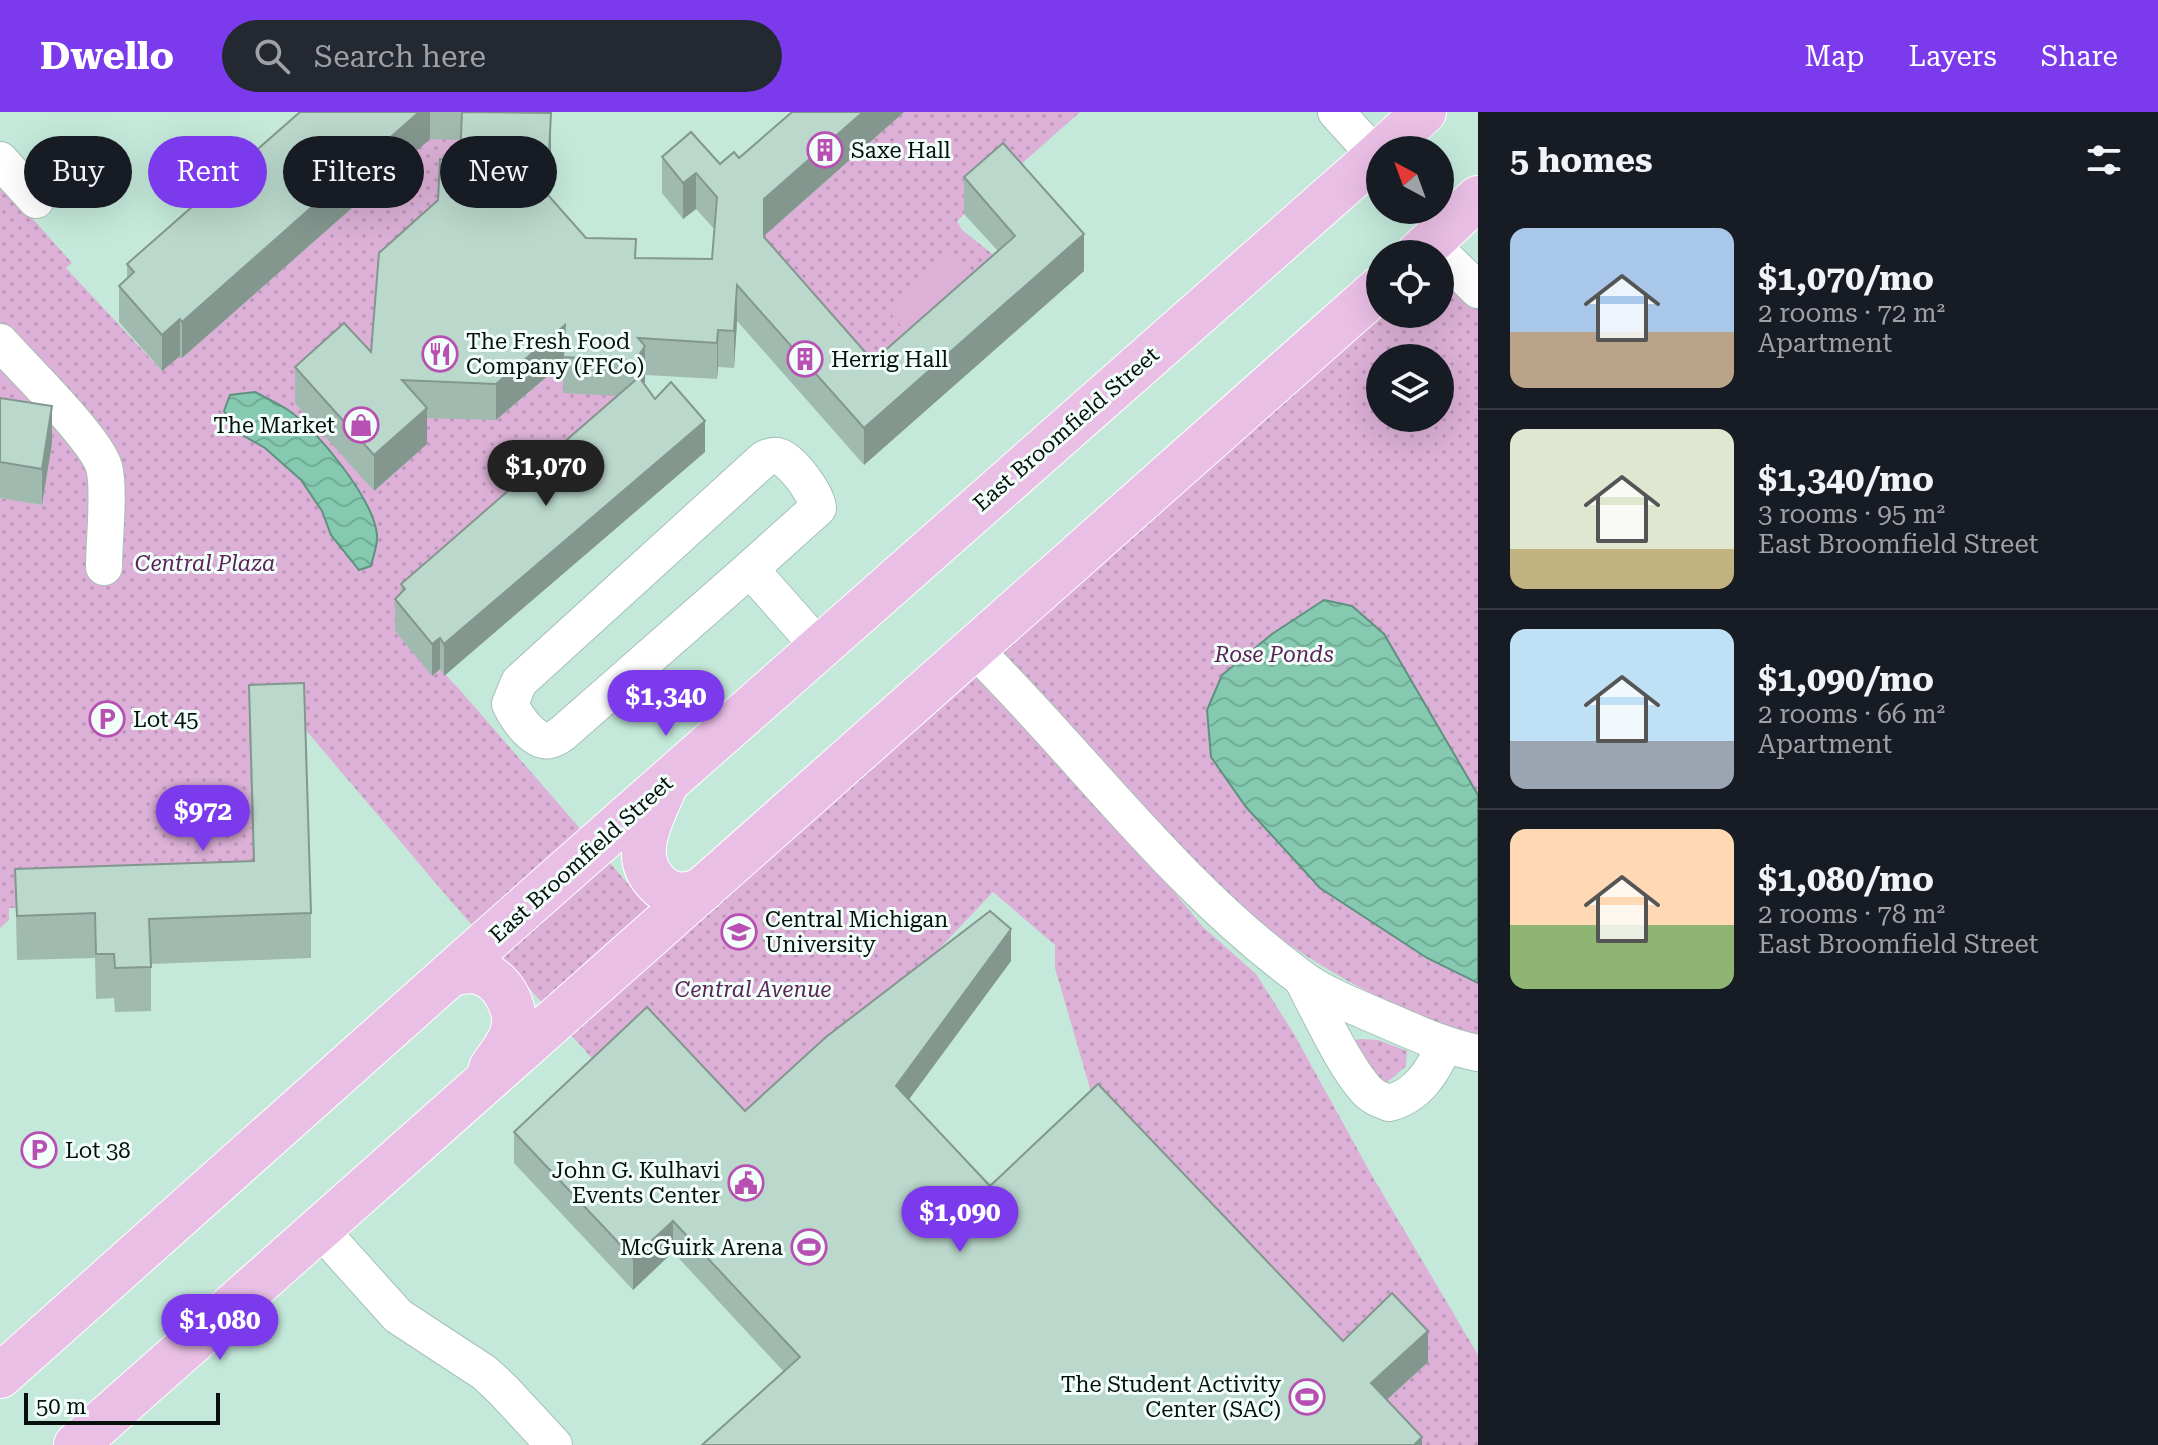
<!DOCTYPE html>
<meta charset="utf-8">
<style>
:root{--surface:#171b24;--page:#242831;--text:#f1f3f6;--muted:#9ea1a6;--line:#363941;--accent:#7c3aed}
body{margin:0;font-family:"Roboto Serif",serif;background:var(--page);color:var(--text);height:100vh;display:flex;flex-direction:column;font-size:30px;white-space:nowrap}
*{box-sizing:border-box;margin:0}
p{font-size:26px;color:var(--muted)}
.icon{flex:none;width:44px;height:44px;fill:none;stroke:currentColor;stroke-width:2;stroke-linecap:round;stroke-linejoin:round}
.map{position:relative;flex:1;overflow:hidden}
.sheet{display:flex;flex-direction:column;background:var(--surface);width:680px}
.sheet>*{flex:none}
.hud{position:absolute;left:24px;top:24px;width:760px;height:72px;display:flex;gap:16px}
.needle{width:52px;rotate:319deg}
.controls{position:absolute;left:1366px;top:24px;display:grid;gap:16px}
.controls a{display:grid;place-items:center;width:88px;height:88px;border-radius:50%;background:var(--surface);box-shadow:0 8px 32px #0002;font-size:40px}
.scale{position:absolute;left:24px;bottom:20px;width:196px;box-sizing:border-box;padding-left:8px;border:4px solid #06100c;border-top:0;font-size:22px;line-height:28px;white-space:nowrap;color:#06100c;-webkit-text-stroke:6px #f2fef9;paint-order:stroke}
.price{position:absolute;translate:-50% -68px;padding:0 18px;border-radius:28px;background:var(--accent);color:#fff;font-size:26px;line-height:52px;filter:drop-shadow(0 2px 4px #0008)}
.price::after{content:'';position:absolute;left:50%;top:48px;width:24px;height:18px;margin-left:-12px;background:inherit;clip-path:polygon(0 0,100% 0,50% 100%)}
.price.current{background:#222;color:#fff}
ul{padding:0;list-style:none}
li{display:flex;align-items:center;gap:24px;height:200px;padding:0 32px}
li+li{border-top:2px solid var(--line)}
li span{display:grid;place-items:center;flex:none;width:224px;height:160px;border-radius:16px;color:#555}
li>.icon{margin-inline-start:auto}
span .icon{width:96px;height:96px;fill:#fffc;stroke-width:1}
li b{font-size:34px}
h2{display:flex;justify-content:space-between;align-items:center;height:96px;padding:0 32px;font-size:34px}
.chip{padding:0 28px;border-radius:36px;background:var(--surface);box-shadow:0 8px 32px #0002;font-size:28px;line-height:72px}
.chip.current{background:var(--accent);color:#fff}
header{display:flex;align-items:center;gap:48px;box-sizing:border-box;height:112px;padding:0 40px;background:var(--accent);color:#fff}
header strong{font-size:38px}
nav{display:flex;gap:44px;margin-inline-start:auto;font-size:28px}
.search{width:560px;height:72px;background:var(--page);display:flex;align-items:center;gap:20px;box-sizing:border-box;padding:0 28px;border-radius:44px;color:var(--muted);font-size:30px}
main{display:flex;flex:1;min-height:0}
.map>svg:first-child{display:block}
.built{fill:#c4e9da;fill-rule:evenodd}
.grass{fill:url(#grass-dots);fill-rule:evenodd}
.pitch{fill:#dcb0d7}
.water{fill:url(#water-waves);stroke:#5e927f;stroke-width:2}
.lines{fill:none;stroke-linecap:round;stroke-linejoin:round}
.minor-casing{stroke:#a5c1b6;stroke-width:38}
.major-casing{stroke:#fff;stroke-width:46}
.minor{stroke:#fff;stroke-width:36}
.major{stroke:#eabfe6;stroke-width:44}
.wall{fill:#a1baaf}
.shaded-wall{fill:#83978f}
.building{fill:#bbd8cc;stroke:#83978f;stroke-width:2}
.labels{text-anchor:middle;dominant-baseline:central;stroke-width:6;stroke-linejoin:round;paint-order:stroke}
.poi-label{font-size:22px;fill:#06100c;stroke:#f2fef9;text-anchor:start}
.street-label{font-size:22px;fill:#06100c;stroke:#f2fef9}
.park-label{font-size:22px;font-style:italic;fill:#5b2458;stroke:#f2fef9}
</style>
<header>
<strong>Dwello</strong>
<div class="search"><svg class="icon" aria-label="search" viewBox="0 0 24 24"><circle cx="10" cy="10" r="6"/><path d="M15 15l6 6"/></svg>Search here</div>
<nav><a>Map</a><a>Layers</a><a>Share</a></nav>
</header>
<main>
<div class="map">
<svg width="1478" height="1333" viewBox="0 0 1478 1333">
<defs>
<pattern id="grass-dots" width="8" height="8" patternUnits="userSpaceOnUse" patternTransform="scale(2)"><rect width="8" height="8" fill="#dcb0d7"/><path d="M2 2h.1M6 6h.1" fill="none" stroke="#bb96b7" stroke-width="1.8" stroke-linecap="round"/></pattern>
<pattern id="water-waves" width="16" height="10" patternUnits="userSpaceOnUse" patternTransform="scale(2)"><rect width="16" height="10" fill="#84c9b0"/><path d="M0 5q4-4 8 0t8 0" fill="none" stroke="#70ac96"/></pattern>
</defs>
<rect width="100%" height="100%" fill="#d8f5e9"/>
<path class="built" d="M0 0H1478V1333H0ZM1380 38H1440V98H1380ZM1380 142H1440V202H1380ZM1380 246H1440V306H1380Z"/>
<g class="grass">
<polygon points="904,0 1080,0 957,109 962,118 1015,160 873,286 764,161 764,124"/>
<path d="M397 22 462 28 460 85 395 297 496 308 553 260 554 252H565L635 285 432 563 440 557 459 577 662 811 1380 202H1440V142L1478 178V926C1396 898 1322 860 1254 807 1227 786 1205 757 1180 734 1114 671 1047 608 981 545L1203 815 1256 862 1294 922 1371 1062 1478 1243V1333H1400L1098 1004 1055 856V833L993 780 826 956 745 1031 608 964 456 795 304 616 254 793 9 796V808L0 816V386L42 393 52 331 0 301V70L72 151 66 156 162 259 180 244 182 246 414 41ZM1380 246H1440V306H1380Z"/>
<polygon points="1361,927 1378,928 1407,939 1406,954 1384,973 1357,937 1355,928"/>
</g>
<polygon class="pitch" points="951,143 978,175 914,229 886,196"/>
<g class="water">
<path d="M255 280C266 286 278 291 288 298 317 317 374 388 377 423 378 432 373 445 371 454L359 458 331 423 322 399 301 368 265 336 244 324 224 299 230 283Z"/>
<polygon points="1324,488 1352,494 1384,522 1478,683 1478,871 1427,846 1320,776 1246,695 1211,645 1207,598 1222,563 1272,522"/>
</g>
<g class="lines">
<defs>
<g id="minor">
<polyline points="1336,0 1376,44"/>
<polyline points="0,48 36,88"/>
<polyline points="1430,131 1478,178"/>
<path d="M0 230C23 256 96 327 104 355 110 376 104 430 104 455"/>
<path d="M750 457 563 621C559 624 555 627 550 628 534 632 516 605 510 592L519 570 764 347C768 345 773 343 777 344 792 347 817 383 818 396L750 457 819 535"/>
<path d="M974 537C1083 645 1175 773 1300 865 1324 883 1354 894 1381 906 1414 920 1443 934 1478 941"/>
<path d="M1302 867C1316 893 1350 967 1372 983 1377 987 1384 989 1389 991 1418 984 1433 959 1444 934"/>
<polyline points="319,1116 398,1204 485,1261 503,1278 554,1333"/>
</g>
<g id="major">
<polyline points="1383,38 1424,0"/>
<polyline points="1418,142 1478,86"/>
<path d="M664 677C650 709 628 747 661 775 675 786 687 783 702 778"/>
<path d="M452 862C460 860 469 858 477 860 501 864 518 895 513 918 510 932 499 944 491 956"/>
<polyline points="0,1264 538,784 1380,41"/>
<polyline points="76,1333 1380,176"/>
</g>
</defs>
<use href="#minor" class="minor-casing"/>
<use href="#major" class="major-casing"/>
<use href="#minor" class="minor"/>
<use href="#major" class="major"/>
</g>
<g class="wall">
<polygon points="300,0 535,0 551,37 549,84 586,126 636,146 712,147 715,118 696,97 683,107 662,81 662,45 720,52 739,46 792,0 904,0 764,123 764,125 873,249 998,139 964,102 964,65 1084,159 864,353 737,209 734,256 718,255 717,267 645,263 644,272 655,287 705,340 444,564 440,557 432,564 395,519 395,487 401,481 401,472 617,284 563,281 563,251 496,308 427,306 427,332 374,379 295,291 295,255 371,240 438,88 460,48 461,28 430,27 182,246 180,244 162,259 119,210 119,174 127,167 127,152"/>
<polygon points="0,286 52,331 42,393 0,386"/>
<polygon points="249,573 311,801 311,846 151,852 151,899 115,900 114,886 96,887 95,846 17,848 15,757 253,749 249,617"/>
<polygon points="1011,849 909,987 990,1074 1343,1229 1428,1250 1387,1288 1422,1333 784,1260 673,1140 633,1178 514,1051 514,1020 745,999"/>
</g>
<g class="shaded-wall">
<polygon points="419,0 430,0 430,27 182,246 182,210"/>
<polygon points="863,0 904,0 764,124 764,87"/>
<polygon points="551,1 551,37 547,118 547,82"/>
<polygon points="696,61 696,97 683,107 683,71"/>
<polygon points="1084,122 1084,159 864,353 864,316"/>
<polygon points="737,173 737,209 734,256 734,219"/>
<polygon points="180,207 180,244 162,259 162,223"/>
<polygon points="565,213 563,251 496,308 496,272"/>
<polygon points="718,218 718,255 717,267 717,231"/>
<polygon points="645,234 645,270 635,285 635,249"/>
<polygon points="52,294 52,331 42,393 42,357"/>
<polygon points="427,296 427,332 374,379 374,343"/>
<polygon points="705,309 705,340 444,564 444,532"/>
<polygon points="440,526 440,557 432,564 432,532"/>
<polygon points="1011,817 1011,849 896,1005 896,974"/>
<polygon points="673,1109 673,1140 633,1178 633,1146"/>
<polygon points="1428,1219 1428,1250 1371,1302 1371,1271"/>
<polygon points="1422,1325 1422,1333 1414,1333"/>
</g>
<g class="building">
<polygon points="300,0 419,0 182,210 180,207 162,223 119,174 134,160 127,152"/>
<polygon points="462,0 551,1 547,82 586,126 636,127 635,146 712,147 717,85 696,61 683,71 662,45 691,20 720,52 734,40 739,46 792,0 863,0 764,87 764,125 873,249 1015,124 964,65 1003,31 1084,122 864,316 737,173 734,219 718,218 717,231 638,226 645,234 635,249 563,245 565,213 496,272 402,268 427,296 374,343 295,255 344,211 371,240 379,141 438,88 440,47 460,48"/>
<polygon points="639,265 655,287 671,270 705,309 444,532 440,526 432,532 395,487 405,477 401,472"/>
<polygon points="0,286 52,294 42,357 0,350"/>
<polygon points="304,571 311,801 149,807 151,855 115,856 114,842 96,842 95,801 17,804 15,757 254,749 249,573"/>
<polygon points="990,799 1011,817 896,974 990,1074 1098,972 1343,1229 1392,1181 1428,1219 1371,1271 1422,1325 1414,1333 702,1333 800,1245 673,1109 633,1146 514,1020 647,895 745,999 826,925"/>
</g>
<defs>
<symbol id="building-ring" viewBox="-11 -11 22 22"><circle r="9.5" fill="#f2fef9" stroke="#b84fb2" stroke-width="1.5"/><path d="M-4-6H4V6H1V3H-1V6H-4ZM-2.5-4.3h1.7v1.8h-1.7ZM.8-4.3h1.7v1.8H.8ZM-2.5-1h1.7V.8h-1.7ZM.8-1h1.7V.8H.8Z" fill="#b84fb2"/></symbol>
<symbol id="restaurant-ring" viewBox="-11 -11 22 22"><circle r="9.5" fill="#f2fef9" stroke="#b84fb2" stroke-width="1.5"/><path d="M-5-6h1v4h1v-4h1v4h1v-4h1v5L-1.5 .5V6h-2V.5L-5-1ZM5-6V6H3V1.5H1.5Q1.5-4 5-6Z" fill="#b84fb2"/></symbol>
<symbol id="shop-ring" viewBox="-11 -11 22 22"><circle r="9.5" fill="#f2fef9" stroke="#b84fb2" stroke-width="1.5"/><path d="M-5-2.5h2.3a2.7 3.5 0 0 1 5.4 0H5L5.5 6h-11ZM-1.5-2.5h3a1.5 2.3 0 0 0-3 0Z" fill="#b84fb2"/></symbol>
<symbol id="parking-ring" viewBox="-11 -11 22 22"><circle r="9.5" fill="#f2fef9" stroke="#b84fb2" stroke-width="1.5"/><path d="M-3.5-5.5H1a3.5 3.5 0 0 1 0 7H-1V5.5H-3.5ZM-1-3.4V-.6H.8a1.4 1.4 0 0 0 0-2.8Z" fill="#b84fb2"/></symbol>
<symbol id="university-ring" viewBox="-11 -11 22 22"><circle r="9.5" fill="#f2fef9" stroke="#b84fb2" stroke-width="1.5"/><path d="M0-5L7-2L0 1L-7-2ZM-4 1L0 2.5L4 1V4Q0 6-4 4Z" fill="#b84fb2"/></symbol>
<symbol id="civic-ring" viewBox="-11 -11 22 22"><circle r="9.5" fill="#f2fef9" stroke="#b84fb2" stroke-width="1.5"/><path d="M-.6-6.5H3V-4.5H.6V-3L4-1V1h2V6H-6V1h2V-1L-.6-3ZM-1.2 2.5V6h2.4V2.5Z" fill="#b84fb2"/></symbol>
<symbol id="stadium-ring" viewBox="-11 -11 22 22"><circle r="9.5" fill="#f2fef9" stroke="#b84fb2" stroke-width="1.5"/><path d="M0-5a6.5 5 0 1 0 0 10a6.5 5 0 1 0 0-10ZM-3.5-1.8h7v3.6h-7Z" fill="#b84fb2"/></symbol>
</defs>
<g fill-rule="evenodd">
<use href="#building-ring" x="805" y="18" width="40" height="40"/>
<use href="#restaurant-ring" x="420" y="222" width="40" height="40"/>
<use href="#building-ring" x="785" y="227" width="40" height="40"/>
<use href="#shop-ring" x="341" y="293" width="40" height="40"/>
<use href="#parking-ring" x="87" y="587" width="40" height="40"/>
<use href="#university-ring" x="719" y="800" width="40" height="40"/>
<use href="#parking-ring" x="19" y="1018" width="40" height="40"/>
<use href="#civic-ring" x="726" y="1051" width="40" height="40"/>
<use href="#stadium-ring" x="789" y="1115" width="40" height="40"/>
<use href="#stadium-ring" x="1287" y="1265" width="40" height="40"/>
</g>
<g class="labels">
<g class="poi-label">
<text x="851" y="38">Saxe Hall</text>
<text x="466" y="229">The Fresh Food<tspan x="466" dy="25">Company (FFCo)</tspan></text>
<text x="831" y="247">Herrig Hall</text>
<text x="335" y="313" text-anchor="end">The Market</text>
<text x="133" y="607">Lot 45</text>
<text x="765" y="807">Central Michigan<tspan x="765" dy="25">University</tspan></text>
<text x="65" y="1038">Lot 38</text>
<text x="720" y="1058" text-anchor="end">John G. Kulhavi<tspan x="720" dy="25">Events Center</tspan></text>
<text x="783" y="1135" text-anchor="end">McGuirk Arena</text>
<text x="1281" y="1272" text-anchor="end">The Student Activity<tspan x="1281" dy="25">Center (SAC)</tspan></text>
</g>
<g class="street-label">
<text transform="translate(1066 317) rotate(-41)">East Broomfield Street</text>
<text transform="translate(581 747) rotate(-42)">East Broomfield Street</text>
</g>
<g class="park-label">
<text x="205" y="451">Central Plaza</text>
<text x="1274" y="542">Rose Ponds</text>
<text x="753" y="877">Central Avenue</text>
</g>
</g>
</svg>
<div class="controls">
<a><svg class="needle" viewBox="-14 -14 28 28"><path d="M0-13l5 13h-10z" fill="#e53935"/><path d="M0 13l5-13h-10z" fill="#9ea1a6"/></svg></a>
<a><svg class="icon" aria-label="locate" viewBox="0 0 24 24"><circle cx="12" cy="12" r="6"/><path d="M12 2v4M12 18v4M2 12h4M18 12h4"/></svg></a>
<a><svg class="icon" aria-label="layers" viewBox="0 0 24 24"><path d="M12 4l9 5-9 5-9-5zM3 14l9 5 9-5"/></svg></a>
</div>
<div class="scale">50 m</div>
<b class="price current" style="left:546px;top:396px">$1,070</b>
<b class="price" style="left:666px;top:626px">$1,340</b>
<b class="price" style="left:203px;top:741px">$972</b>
<b class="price" style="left:960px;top:1142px">$1,090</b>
<b class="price" style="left:220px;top:1250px">$1,080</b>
<div class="hud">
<a class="chip">Buy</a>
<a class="chip current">Rent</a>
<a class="chip">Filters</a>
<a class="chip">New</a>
</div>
</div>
<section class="sheet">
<h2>5 homes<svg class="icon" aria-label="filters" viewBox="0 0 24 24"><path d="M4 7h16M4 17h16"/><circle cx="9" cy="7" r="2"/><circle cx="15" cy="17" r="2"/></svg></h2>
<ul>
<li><span style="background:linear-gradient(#a9c7e8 65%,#b9a48a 0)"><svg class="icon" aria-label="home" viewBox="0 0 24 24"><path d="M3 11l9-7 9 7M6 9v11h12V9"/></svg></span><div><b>$1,070/mo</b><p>2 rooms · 72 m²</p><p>Apartment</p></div></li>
<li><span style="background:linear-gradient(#dfe7d0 75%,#c2b280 0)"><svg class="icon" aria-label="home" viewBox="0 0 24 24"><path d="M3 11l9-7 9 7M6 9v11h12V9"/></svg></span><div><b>$1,340/mo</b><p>3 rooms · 95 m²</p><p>East Broomfield Street</p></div></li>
<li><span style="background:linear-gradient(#bfe0f5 70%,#9aa5b1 0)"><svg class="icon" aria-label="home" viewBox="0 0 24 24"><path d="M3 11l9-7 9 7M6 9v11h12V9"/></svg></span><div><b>$1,090/mo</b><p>2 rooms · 66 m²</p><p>Apartment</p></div></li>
<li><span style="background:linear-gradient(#ffd9b3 60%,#8fb573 0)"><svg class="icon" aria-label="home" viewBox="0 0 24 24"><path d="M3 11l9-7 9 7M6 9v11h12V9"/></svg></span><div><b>$1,080/mo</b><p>2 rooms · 78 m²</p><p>East Broomfield Street</p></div></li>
</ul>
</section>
</main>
